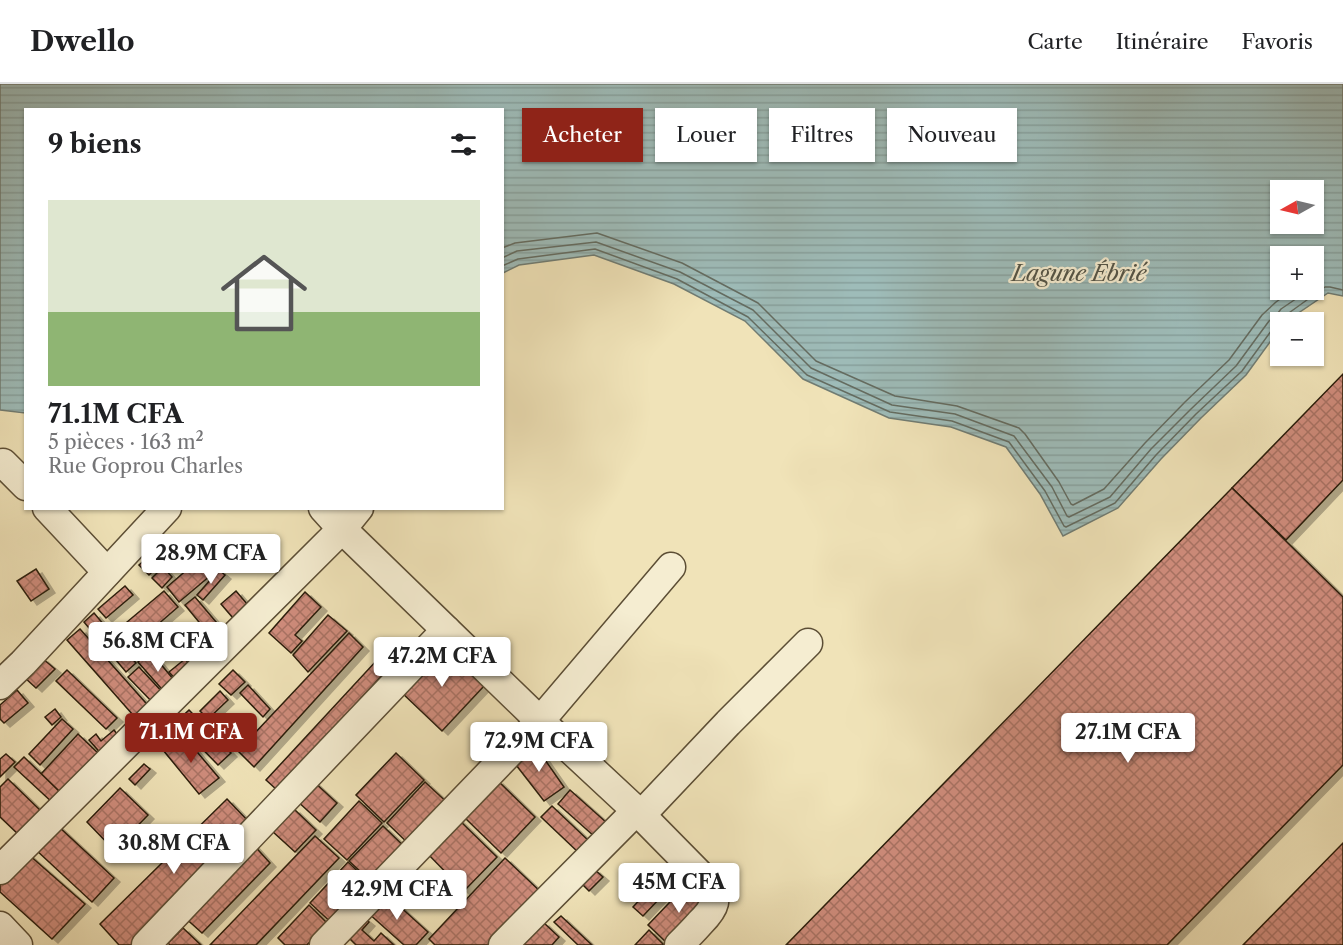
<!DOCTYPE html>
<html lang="fr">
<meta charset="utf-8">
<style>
:root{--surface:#fff;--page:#f2f2f2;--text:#202124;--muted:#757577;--line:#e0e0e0;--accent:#8f2418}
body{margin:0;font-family:"Libre Caslon Text",serif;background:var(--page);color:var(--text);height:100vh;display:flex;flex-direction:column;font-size:22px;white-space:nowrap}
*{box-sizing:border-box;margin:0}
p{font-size:20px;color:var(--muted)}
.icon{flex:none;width:33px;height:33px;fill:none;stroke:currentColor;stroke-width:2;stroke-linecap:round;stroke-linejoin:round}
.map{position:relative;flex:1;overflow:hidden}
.details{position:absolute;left:24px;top:24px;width:480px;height:402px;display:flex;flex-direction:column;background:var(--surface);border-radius:0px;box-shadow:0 2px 4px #0004}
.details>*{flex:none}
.top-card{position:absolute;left:522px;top:24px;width:570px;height:54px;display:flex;gap:12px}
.needle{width:39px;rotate:262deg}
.fabs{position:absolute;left:1270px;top:96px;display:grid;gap:12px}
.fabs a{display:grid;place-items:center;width:54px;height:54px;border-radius:0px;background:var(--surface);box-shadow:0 2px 4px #0004;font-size:30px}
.price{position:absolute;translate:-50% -51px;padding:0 14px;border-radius:6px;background:#fff;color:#222;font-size:20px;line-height:39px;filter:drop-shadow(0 2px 3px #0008)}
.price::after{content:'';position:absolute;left:50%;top:36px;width:18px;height:14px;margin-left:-9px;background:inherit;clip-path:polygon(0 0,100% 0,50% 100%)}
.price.current{background:var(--accent);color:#fff}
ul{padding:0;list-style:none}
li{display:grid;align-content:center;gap:12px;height:318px;padding:0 24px}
li span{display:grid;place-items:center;height:186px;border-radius:0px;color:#555}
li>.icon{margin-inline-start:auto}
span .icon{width:108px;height:108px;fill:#fffc;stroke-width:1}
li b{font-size:26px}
h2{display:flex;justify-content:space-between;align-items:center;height:72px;padding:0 24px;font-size:26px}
.tag{padding:0 21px;border-radius:0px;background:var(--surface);box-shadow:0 2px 4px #0004;font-size:21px;line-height:54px}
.tag.current{background:var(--accent);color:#fff}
header{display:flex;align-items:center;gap:36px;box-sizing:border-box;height:84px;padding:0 30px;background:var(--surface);border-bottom:2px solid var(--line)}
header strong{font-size:28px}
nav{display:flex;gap:33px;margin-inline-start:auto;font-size:21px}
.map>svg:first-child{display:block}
.water{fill:url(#water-rules);stroke:#707c73;stroke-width:1.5;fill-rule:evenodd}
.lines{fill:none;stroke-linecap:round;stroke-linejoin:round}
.shore{stroke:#646c61;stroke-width:1.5}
.building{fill:url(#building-cross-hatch);stroke:#2a1c09;stroke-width:1.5;filter:url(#shadow)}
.street-casing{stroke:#5c4e35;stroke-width:31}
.street{stroke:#f5edd1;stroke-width:28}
.labels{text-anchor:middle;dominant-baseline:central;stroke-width:4.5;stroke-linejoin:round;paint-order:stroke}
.water-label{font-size:22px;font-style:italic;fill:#535447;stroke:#f5edd1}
</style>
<header>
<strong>Dwello</strong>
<nav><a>Carte</a><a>Itinéraire</a><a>Favoris</a></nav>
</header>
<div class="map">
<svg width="1343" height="861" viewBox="0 0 1343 861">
<defs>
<pattern id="water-rules" width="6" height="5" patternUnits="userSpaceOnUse" patternTransform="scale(1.5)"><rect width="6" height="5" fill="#9ebcb9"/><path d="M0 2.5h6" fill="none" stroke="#88a19e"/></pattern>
<pattern id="building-cross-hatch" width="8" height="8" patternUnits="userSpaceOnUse" patternTransform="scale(1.5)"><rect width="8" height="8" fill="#cf8c7b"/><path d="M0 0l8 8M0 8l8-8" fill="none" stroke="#a87263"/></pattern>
<filter id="shadow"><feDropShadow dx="6" dy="4" stdDeviation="0" flood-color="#0004"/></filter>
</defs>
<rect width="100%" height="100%" fill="#f0e3b8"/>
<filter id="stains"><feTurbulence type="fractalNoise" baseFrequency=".00333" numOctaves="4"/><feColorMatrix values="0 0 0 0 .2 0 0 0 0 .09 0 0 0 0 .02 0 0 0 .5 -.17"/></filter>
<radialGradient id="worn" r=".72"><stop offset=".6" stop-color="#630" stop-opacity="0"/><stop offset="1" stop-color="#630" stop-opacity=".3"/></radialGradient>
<path class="water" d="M0 0H1343V212L1328 209 1285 238H1281V243L1246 291 1201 334 1161 375 1118 424 1063 452 1040 410 1006 363 951 343 889 334 803 295 745 237 674 200 594 171 519 181 503 189 502 26H26L25 329 0 326ZM1281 106H1314V140H1281ZM1281 172H1314V206H1281Z"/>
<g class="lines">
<g class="shore">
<polyline points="502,164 515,159 597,149 682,179 758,219 816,277 895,312 957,322 1019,344 1025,350 1059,398 1071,420 1073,421 1104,405 1145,359 1185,318 1229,276 1262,231 1276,218 1293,206"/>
<polyline points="502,174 517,167 596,158 680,188 753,226 811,284 892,321 955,330 1014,352 1052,403 1067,432 1069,433 1110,413 1151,365 1191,325 1236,282 1269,237 1275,233 1281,225 1309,206"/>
<polyline points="502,182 518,175 595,165 677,195 748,233 807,291 890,328 952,337 1009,358 1045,407 1064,442 1066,443 1115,419 1156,371 1196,330 1242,287 1274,243 1281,240"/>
<polyline points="1282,238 1286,231 1325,203 1330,203 1343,206"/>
</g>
</g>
<g class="building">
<polygon points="1343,290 1343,396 1286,456 1232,404"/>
<polygon points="1232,404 1343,513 1343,681 1167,861 786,861"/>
<polygon points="204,471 217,486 179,518 167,503"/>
<polygon points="149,472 158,482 149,491 139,481"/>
<polygon points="163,483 172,493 162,504 152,494"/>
<polygon points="36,485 49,505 31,517 17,497"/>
<polygon points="219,486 225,491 203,516 197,511"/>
<polygon points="125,502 133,511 106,534 98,525"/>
<polygon points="164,507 178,523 141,555 127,538"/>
<polygon points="236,507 253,527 238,540 221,520"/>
<polygon points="305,508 321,523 295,551 302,557 291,569 269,549"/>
<polygon points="195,513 227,551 217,560 185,521"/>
<polygon points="94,529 136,579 126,588 84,538"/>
<polygon points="328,531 347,547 308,588 293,571"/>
<polygon points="80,545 153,627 140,639 67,556"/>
<polygon points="349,549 363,563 254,683 238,667"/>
<polygon points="181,554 190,566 179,574 170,562"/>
<polygon points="442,562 484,602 442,647 400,607"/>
<polygon points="150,567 178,601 167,611 138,578"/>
<polygon points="42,574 55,585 36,604 24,593"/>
<polygon points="185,575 195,586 179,599 169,588"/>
<polygon points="377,576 387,586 277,706 266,696"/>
<polygon points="139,583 165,611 155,621 128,593"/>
<polygon points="67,586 117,634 106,645 56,597"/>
<polygon points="233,586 245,598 231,611 219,600"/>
<polygon points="248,601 270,625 263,633 240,609"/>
<polygon points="17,606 28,619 4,639 0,635 0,621"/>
<polygon points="220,607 228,616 208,635 200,627"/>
<polygon points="55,625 61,633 52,641 45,633"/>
<polygon points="189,626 231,669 218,681 176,638"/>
<polygon points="62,635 73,645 40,681 29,670"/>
<polygon points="114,646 123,658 104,673 89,656 96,650 101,657"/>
<polygon points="78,650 100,671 63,711 41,690"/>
<polygon points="182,650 219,694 199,710 163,666"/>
<polygon points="534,660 564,703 544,717 513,677"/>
<polygon points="396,669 424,696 384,738 356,711"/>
<polygon points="6,670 15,678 0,693 0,675"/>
<polygon points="24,673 63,711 54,720 14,683"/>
<polygon points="144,680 150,685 135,701 129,695"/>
<polygon points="8,695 43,729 21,753 0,733 0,703"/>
<polygon points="312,696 337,719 320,738 295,715"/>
<polygon points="497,696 535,733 501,769 463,732"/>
<polygon points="425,698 452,723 413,764 387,739"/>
<polygon points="120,704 148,731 114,766 87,738"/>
<polygon points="570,706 607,739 595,753 558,720"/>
<polygon points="227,715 249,738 131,861 119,861 100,840"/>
<polygon points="359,717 382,739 347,776 324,755"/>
<polygon points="552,722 590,758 579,769 541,733"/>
<polygon points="294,725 316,746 295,768 272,747"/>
<polygon points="457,734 497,773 464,807 425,767"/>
<polygon points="57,741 114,794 92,818 35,765"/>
<polygon points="383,742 409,767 376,802 349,777"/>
<polygon points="315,752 339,774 256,861 210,861"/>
<polygon points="250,757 270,779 202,849 182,831"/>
<polygon points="1343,759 1343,861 1243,861"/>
<polygon points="28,770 85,820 52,855 0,808 0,796"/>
<polygon points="505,774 544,811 497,861 435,861 429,855"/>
<polygon points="348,778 374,803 336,843 310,819"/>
<polygon points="670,783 680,793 643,832 633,823"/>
<polygon points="594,785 603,793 589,807 581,799"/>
<polygon points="688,799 709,820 669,861 648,841"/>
<polygon points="385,809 428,848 416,861 404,861 367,828"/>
<polygon points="309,821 327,839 307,861 285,861 278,854"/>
<polygon points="359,830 369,838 362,846 374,857 381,849 394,861 356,861 343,848"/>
<polygon points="561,832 592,861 578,861 554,838"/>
<polygon points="543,838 559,853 552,861 522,861"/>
<polygon points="183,844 201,861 170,861 168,859"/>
<polygon points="649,846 664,861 635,861"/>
</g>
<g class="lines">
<defs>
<g id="street">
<polyline points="3,379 26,402"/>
<polyline points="47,424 107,488"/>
<path d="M323 424 342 445 540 637 641 731 706 797C720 815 715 824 700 839 693 847 686 854 679 861"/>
<polyline points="0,601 23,579 167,424"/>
<polyline points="641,731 728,639 808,559"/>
<polyline points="0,786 342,445 359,424"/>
<polyline points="0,842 18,861"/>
<polyline points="146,861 446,546"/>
<polyline points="324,861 540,637 671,483"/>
<polyline points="503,861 636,727"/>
</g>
</defs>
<use href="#street" class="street-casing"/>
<use href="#street" class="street"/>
</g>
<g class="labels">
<g class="water-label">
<text x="1079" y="189">Lagune Ébrié</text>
</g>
</g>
<rect width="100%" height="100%" filter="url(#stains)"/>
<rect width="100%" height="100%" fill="url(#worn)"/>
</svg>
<div class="fabs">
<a><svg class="needle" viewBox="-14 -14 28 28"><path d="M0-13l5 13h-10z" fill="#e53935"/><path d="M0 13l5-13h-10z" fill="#757577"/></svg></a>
<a>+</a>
<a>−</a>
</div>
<b class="price" style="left:211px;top:501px">28.9M CFA</b>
<b class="price" style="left:158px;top:589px">56.8M CFA</b>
<b class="price" style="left:442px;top:604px">47.2M CFA</b>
<b class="price current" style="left:191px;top:680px">71.1M CFA</b>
<b class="price" style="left:1128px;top:680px">27.1M CFA</b>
<b class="price" style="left:539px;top:689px">72.9M CFA</b>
<b class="price" style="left:174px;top:791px">30.8M CFA</b>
<b class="price" style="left:679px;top:830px">45M CFA</b>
<b class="price" style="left:397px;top:837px">42.9M CFA</b>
<div class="top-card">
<a class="tag current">Acheter</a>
<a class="tag">Louer</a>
<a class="tag">Filtres</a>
<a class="tag">Nouveau</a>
</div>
<section class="details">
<h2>9 biens<svg class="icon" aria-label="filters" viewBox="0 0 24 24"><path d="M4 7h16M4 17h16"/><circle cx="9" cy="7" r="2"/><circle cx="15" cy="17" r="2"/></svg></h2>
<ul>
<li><span style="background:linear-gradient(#dfe7d0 60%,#8fb573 0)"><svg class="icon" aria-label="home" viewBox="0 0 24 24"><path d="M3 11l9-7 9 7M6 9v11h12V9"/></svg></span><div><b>71.1M CFA</b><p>5 pièces · 163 m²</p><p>Rue Goprou Charles</p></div></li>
</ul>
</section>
</div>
